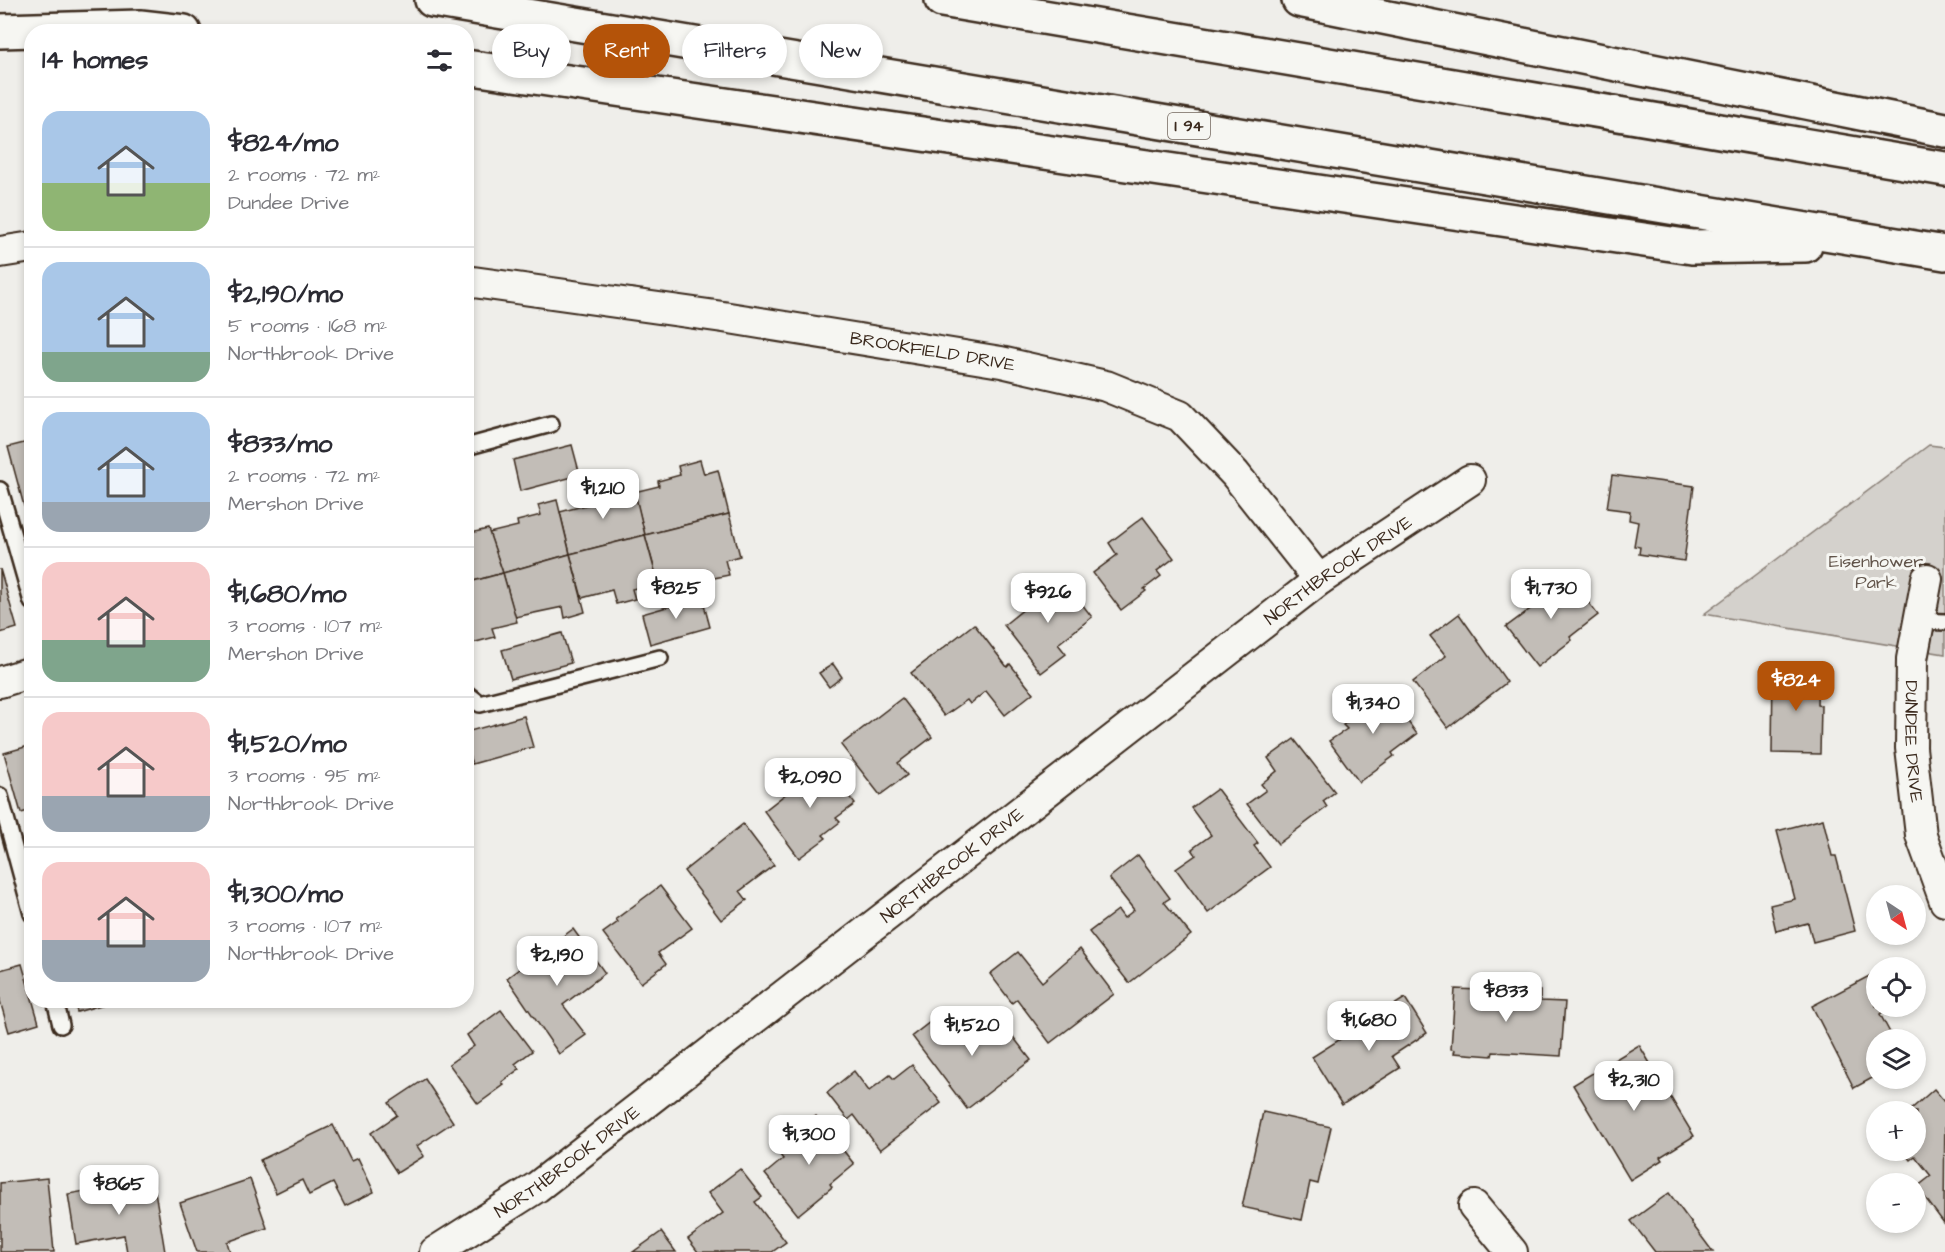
<!DOCTYPE html>
<meta charset="utf-8">
<style>
:root{--surface:#fff;--page:#f2f2f3;--text:#2b2b33;--muted:#7c7c81;--line:#e1e1e2;--accent:#b45309}
body{margin:0;font-family:"Architects Daughter",sans-serif;background:var(--page);color:var(--text);height:100vh;display:flex;flex-direction:column;font-size:22px;white-space:nowrap}
*{box-sizing:border-box;margin:0}
p{font-size:20px;color:var(--muted)}
.icon{flex:none;width:33px;height:33px;fill:none;stroke:currentColor;stroke-width:2;stroke-linecap:round;stroke-linejoin:round}
.map{position:relative;flex:1;overflow:hidden}
.drawer{position:absolute;left:24px;top:24px;width:450px;height:984px;display:flex;flex-direction:column;background:var(--surface);border-radius:24px;box-shadow:0 3px 9px #0003}
.drawer>*{flex:none}
.top-card{position:absolute;left:492px;top:24px;width:570px;height:54px;display:flex;gap:12px}
.needle{width:39px;rotate:144deg}
.buttons{position:absolute;left:1866px;top:885px;display:grid;gap:12px}
.buttons a{display:grid;place-items:center;width:60px;height:60px;border-radius:50%;background:var(--surface);box-shadow:0 3px 9px #0003;font-size:30px}
.price{position:absolute;translate:-50% -51px;padding:0 14px;border-radius:12px;background:#fff;color:#222;font-size:20px;line-height:39px;filter:drop-shadow(0 2px 3px #0008)}
.price::after{content:'';position:absolute;left:50%;top:36px;width:18px;height:14px;margin-left:-9px;background:inherit;clip-path:polygon(0 0,100% 0,50% 100%)}
.price.current{background:var(--accent);color:#fff}
ul{padding:0;list-style:none}
li{display:flex;align-items:center;gap:18px;height:150px;padding:0 18px}
li+li{border-top:2px solid var(--line)}
li span{display:grid;place-items:center;flex:none;width:168px;height:120px;border-radius:18px;color:#555}
li>.icon{margin-inline-start:auto}
span .icon{width:72px;height:72px;fill:#fffc;stroke-width:1}
li b{font-size:26px}
h2{display:flex;justify-content:space-between;align-items:center;height:72px;padding:0 18px;font-size:26px}
.pill{padding:0 21px;border-radius:27px;background:var(--surface);box-shadow:0 3px 9px #0003;font-size:21px;line-height:54px}
.pill.current{background:var(--accent);color:#fff}
.map>svg:first-child{display:block}
.green{fill:#d4d1cc;stroke:#887e75;stroke-width:1.5}
.building{fill:#c2bdb7;stroke:#3b2a1e;stroke-width:1.5}
.lines{fill:none;stroke-linecap:round;stroke-linejoin:round}
.service-casing{stroke:#3b2a1e;stroke-width:20}
.minor-casing{stroke:#3b2a1e;stroke-width:34}
.motorway-casing{stroke:#3b2a1e;stroke-width:38}
.service{stroke:#f6f6f2;stroke-width:15}
.minor{stroke:#f6f6f2;stroke-width:30}
.motorway{stroke:#f6f6f2;stroke-width:33}
.labels{text-anchor:middle;dominant-baseline:central;stroke-width:6;stroke-linejoin:round;paint-order:stroke}
.shield{fill:#f6f6f2;stroke:#73675e;stroke-width:1.5}
.shield-label{font-size:16px;font-weight:bold;fill:#3b2a1e}
.street-label{font-size:18px;fill:#3b2a1e;stroke:#f6f6f2}
.park-label{font-size:18px;fill:#61544a;stroke:#f6f6f2}
</style>
<div class="map">
<svg width="1945" height="1252" viewBox="0 0 1945 1252">
<rect width="100%" height="100%" fill="#efeeea"/>
<filter id="ink" filterUnits="userSpaceOnUse"><feTurbulence type="fractalNoise" baseFrequency=".0167" numOctaves="2"/><feDisplacementMap in="SourceGraphic" scale="12" xChannelSelector="R" yChannelSelector="G"/><feConvolveMatrix kernelMatrix="1 2 1 2 8 2 1 2 1" color-interpolation-filters="sRGB"/></filter>
<g filter="url(#ink)">
<polygon class="green" points="1929,445 1945,447 1945,654 1704,614"/>
<g class="building">
<polygon points="32,441 32,504 24,506 8,447"/>
<polygon points="572,445 580,475 520,491 513,460"/>
<polygon points="700,460 704,474 718,470 729,514 645,535 634,492 659,486 658,481 680,475 678,466"/>
<polygon points="1612,475 1694,486 1684,561 1639,554 1640,547 1634,546 1638,522 1629,520 1630,511 1607,508"/>
<polygon points="607,486 609,495 634,489 645,535 570,554 560,512 590,504 586,491"/>
<polygon points="557,500 570,554 503,573 489,533 518,526 517,521 541,515 538,505"/>
<polygon points="729,514 740,556 725,560 729,575 709,579 707,570 682,576 681,572 657,578 645,535"/>
<polygon points="1143,517 1174,558 1157,571 1161,576 1144,589 1146,591 1121,610 1093,573 1117,555 1109,543"/>
<polygon points="488,529 503,573 466,583 466,534"/>
<polygon points="645,535 658,583 632,589 635,599 616,604 612,590 582,598 570,554"/>
<polygon points="570,554 585,612 565,618 563,607 515,617 503,573"/>
<polygon points="0,569 17,628 0,633"/>
<polygon points="1559,571 1585,605 1588,602 1598,615 1570,637 1572,640 1537,667 1506,627 1541,601 1533,591"/>
<polygon points="503,573 517,622 492,628 495,637 472,643 466,629 466,583"/>
<polygon points="1062,578 1092,617 1058,644 1066,654 1041,673 1004,625"/>
<polygon points="702,597 710,627 650,644 642,614"/>
<polygon points="1459,614 1507,682 1448,728 1413,682 1446,656 1430,636"/>
<polygon points="974,624 1007,667 1010,664 1033,693 1005,715 986,691 970,704 967,700 944,716 911,673"/>
<polygon points="562,633 571,663 511,679 502,650"/>
<polygon points="833,664 842,677 829,687 819,673"/>
<polygon points="1773,670 1818,670 1817,704 1821,705 1820,754 1772,753"/>
<polygon points="1382,686 1417,734 1392,753 1394,756 1359,782 1329,741 1347,729 1343,725 1362,711 1357,704"/>
<polygon points="902,698 932,737 898,763 907,775 880,795 841,745"/>
<polygon points="524,716 533,747 472,764 466,747 466,732"/>
<polygon points="1294,739 1335,792 1323,801 1327,807 1278,844 1247,804 1266,790 1261,784 1277,771 1268,758"/>
<polygon points="32,745 32,810 21,813 4,753"/>
<polygon points="822,762 855,804 836,818 840,822 823,835 826,838 799,858 764,811 788,792 786,789"/>
<polygon points="1217,789 1258,843 1254,846 1270,867 1208,913 1176,869 1196,855 1192,849 1211,835 1191,808"/>
<polygon points="1823,819 1832,856 1836,856 1855,931 1813,942 1808,923 1776,931 1770,905 1795,899 1777,831"/>
<polygon points="743,824 774,865 740,891 747,900 721,920 684,871"/>
<polygon points="1138,855 1170,898 1164,902 1191,935 1129,983 1089,932 1118,910 1124,918 1134,910 1109,878"/>
<polygon points="660,886 692,928 658,953 666,964 641,983 603,933 618,922 616,919"/>
<polygon points="573,929 605,973 563,1005 586,1035 559,1054 507,978"/>
<polygon points="1080,949 1114,994 1050,1043 1017,999 1012,1003 990,974 1018,952 1042,982"/>
<polygon points="22,964 39,1023 9,1032 0,1001 0,970"/>
<polygon points="1875,973 1876,1006 1892,1006 1880,1014 1894,1040 1876,1040 1876,1076 1854,1088 1812,1006"/>
<polygon points="1480,987 1540,991 1540,1001 1565,1002 1561,1056 1493,1052 1492,1056 1454,1053 1455,1050 1451,1049 1455,989 1480,990"/>
<polygon points="1405,998 1427,1033 1392,1056 1400,1068 1342,1105 1312,1057"/>
<polygon points="74,1000 107,1000 108,1003 77,1012"/>
<polygon points="501,1010 532,1051 515,1064 519,1069 502,1082 504,1085 478,1104 449,1064 474,1046 467,1035"/>
<polygon points="939,1015 958,1040 973,1029 976,1032 997,1016 1031,1060 967,1109 912,1036"/>
<polygon points="1639,1045 1694,1136 1660,1157 1662,1160 1630,1180 1573,1085"/>
<polygon points="912,1065 941,1103 880,1150 854,1115 848,1120 827,1093 854,1071 869,1091 890,1075 894,1079"/>
<polygon points="425,1079 453,1122 417,1146 424,1156 397,1173 371,1133 397,1115 389,1103"/>
<polygon points="1934,1089 1945,1102 1944,1223 1917,1187 1931,1176 1915,1156 1910,1160 1902,1150 1916,1150 1916,1112 1908,1112"/>
<polygon points="1263,1112 1331,1127 1318,1184 1310,1182 1302,1220 1242,1207"/>
<polygon points="816,1116 854,1164 830,1184 832,1187 798,1215 765,1174 783,1159 780,1155 796,1143 791,1136"/>
<polygon points="333,1125 351,1161 358,1158 374,1192 345,1206 333,1183 309,1195 302,1180 276,1193 260,1160"/>
<polygon points="740,1169 762,1197 755,1202 786,1242 772,1252 698,1252 688,1239 723,1213 708,1193"/>
<polygon points="47,1178 54,1252 0,1252 0,1183"/>
<polygon points="153,1179 165,1252 127,1252 124,1235 76,1244 68,1194"/>
<polygon points="250,1179 267,1228 227,1242 230,1252 197,1252 180,1203"/>
<polygon points="1669,1193 1713,1252 1655,1252 1631,1221"/>
<polygon points="661,1232 676,1252 633,1252"/>
</g>
<g class="lines">
<defs>
<g id="service">
<polyline points="466,447 551,424"/>
<polyline points="0,490 32,602"/>
<polyline points="1918,621 1945,622"/>
<polyline points="466,693 480,704 660,658"/>
<polyline points="0,796 32,914"/>
<polyline points="55,1000 61,1025"/>
</g>
<g id="minor">
<polyline points="0,252 32,247"/>
<path id="s1" d="M466 281 723 317 1001 362 1106 386 1180 416 1235 474 1319 580"/>
<path id="s2" d="M1927 579 1912 659 1911 748 1921 835 1945 901"/>
<polyline points="0,682 32,672"/>
<polyline points="1474,1206 1512,1252"/>
<path id="s3" d="M435 1252 537 1187 1319 580 1470 480"/>
</g>
<g id="motorway">
<polyline points="432,0 1945,253"/>
<polyline points="942,0 1945,169"/>
<polyline points="1299,0 1945,130"/>
<polyline points="0,31 140,27 184,32"/>
<polyline points="466,67 1692,247 1805,245"/>
</g>
</defs>
<use href="#service" class="service-casing"/>
<use href="#minor" class="minor-casing"/>
<use href="#motorway" class="motorway-casing"/>
<use href="#service" class="service"/>
<use href="#minor" class="minor"/>
<use href="#motorway" class="motorway"/>
</g>
</g>
<g class="labels">
<rect class="shield" x="1168" y="113" width="42" height="26" rx="4.5"/>
<g class="shield-label">
<text x="1189" y="126">I 94</text>
</g>
<g class="street-label">
<text stroke="none"><textPath href="#s1" startOffset="472">BROOKFIELD DRIVE</textPath></text>
<text stroke="none"><textPath href="#s3" startOffset="1132">NORTHBROOK DRIVE</textPath></text>
<text stroke="none"><textPath href="#s2" startOffset="164">DUNDEE DRIVE</textPath></text>
<text stroke="none"><textPath href="#s3" startOffset="646">NORTHBROOK DRIVE</textPath></text>
<text stroke="none"><textPath href="#s3" startOffset="160">NORTHBROOK DRIVE</textPath></text>
</g>
<g class="park-label">
<text x="1876" y="561">Eisenhower<tspan x="1876" dy="21">Park</tspan></text>
</g>
</g>
</svg>
<div class="buttons">
<a><svg class="needle" viewBox="-14 -14 28 28"><path d="M0-13l5 13h-10z" fill="#e53935"/><path d="M0 13l5-13h-10z" fill="#7c7c81"/></svg></a>
<a><svg class="icon" aria-label="locate" viewBox="0 0 24 24"><circle cx="12" cy="12" r="6"/><path d="M12 2v4M12 18v4M2 12h4M18 12h4"/></svg></a>
<a><svg class="icon" aria-label="layers" viewBox="0 0 24 24"><path d="M12 4l9 5-9 5-9-5zM3 14l9 5 9-5"/></svg></a>
<a>+</a>
<a>−</a>
</div>
<b class="price" style="left:603px;top:520px">$1,210</b>
<b class="price" style="left:676px;top:620px">$825</b>
<b class="price" style="left:1551px;top:620px">$1,730</b>
<b class="price" style="left:1048px;top:624px">$926</b>
<b class="price current" style="left:1796px;top:712px">$824</b>
<b class="price" style="left:1373px;top:735px">$1,340</b>
<b class="price" style="left:810px;top:809px">$2,090</b>
<b class="price" style="left:557px;top:987px">$2,190</b>
<b class="price" style="left:1506px;top:1023px">$833</b>
<b class="price" style="left:1369px;top:1052px">$1,680</b>
<b class="price" style="left:972px;top:1057px">$1,520</b>
<b class="price" style="left:1634px;top:1112px">$2,310</b>
<b class="price" style="left:809px;top:1166px">$1,300</b>
<b class="price" style="left:119px;top:1216px">$865</b>
<div class="top-card">
<a class="pill">Buy</a>
<a class="pill current">Rent</a>
<a class="pill">Filters</a>
<a class="pill">New</a>
</div>
<section class="drawer">
<h2>14 homes<svg class="icon" aria-label="filters" viewBox="0 0 24 24"><path d="M4 7h16M4 17h16"/><circle cx="9" cy="7" r="2"/><circle cx="15" cy="17" r="2"/></svg></h2>
<ul>
<li><span style="background:linear-gradient(#a9c7e8 60%,#8fb573 0)"><svg class="icon" aria-label="home" viewBox="0 0 24 24"><path d="M3 11l9-7 9 7M6 9v11h12V9"/></svg></span><div><b>$824/mo</b><p>2 rooms · 72 m²</p><p>Dundee Drive</p></div></li>
<li><span style="background:linear-gradient(#a9c7e8 75%,#7fa58c 0)"><svg class="icon" aria-label="home" viewBox="0 0 24 24"><path d="M3 11l9-7 9 7M6 9v11h12V9"/></svg></span><div><b>$2,190/mo</b><p>5 rooms · 168 m²</p><p>Northbrook Drive</p></div></li>
<li><span style="background:linear-gradient(#a9c7e8 75%,#9aa5b1 0)"><svg class="icon" aria-label="home" viewBox="0 0 24 24"><path d="M3 11l9-7 9 7M6 9v11h12V9"/></svg></span><div><b>$833/mo</b><p>2 rooms · 72 m²</p><p>Mershon Drive</p></div></li>
<li><span style="background:linear-gradient(#f6c9c9 65%,#7fa58c 0)"><svg class="icon" aria-label="home" viewBox="0 0 24 24"><path d="M3 11l9-7 9 7M6 9v11h12V9"/></svg></span><div><b>$1,680/mo</b><p>3 rooms · 107 m²</p><p>Mershon Drive</p></div></li>
<li><span style="background:linear-gradient(#f6c9c9 70%,#9aa5b1 0)"><svg class="icon" aria-label="home" viewBox="0 0 24 24"><path d="M3 11l9-7 9 7M6 9v11h12V9"/></svg></span><div><b>$1,520/mo</b><p>3 rooms · 95 m²</p><p>Northbrook Drive</p></div></li>
<li><span style="background:linear-gradient(#f6c9c9 65%,#9aa5b1 0)"><svg class="icon" aria-label="home" viewBox="0 0 24 24"><path d="M3 11l9-7 9 7M6 9v11h12V9"/></svg></span><div><b>$1,300/mo</b><p>3 rooms · 107 m²</p><p>Northbrook Drive</p></div></li>
</ul>
</section>
</div>
